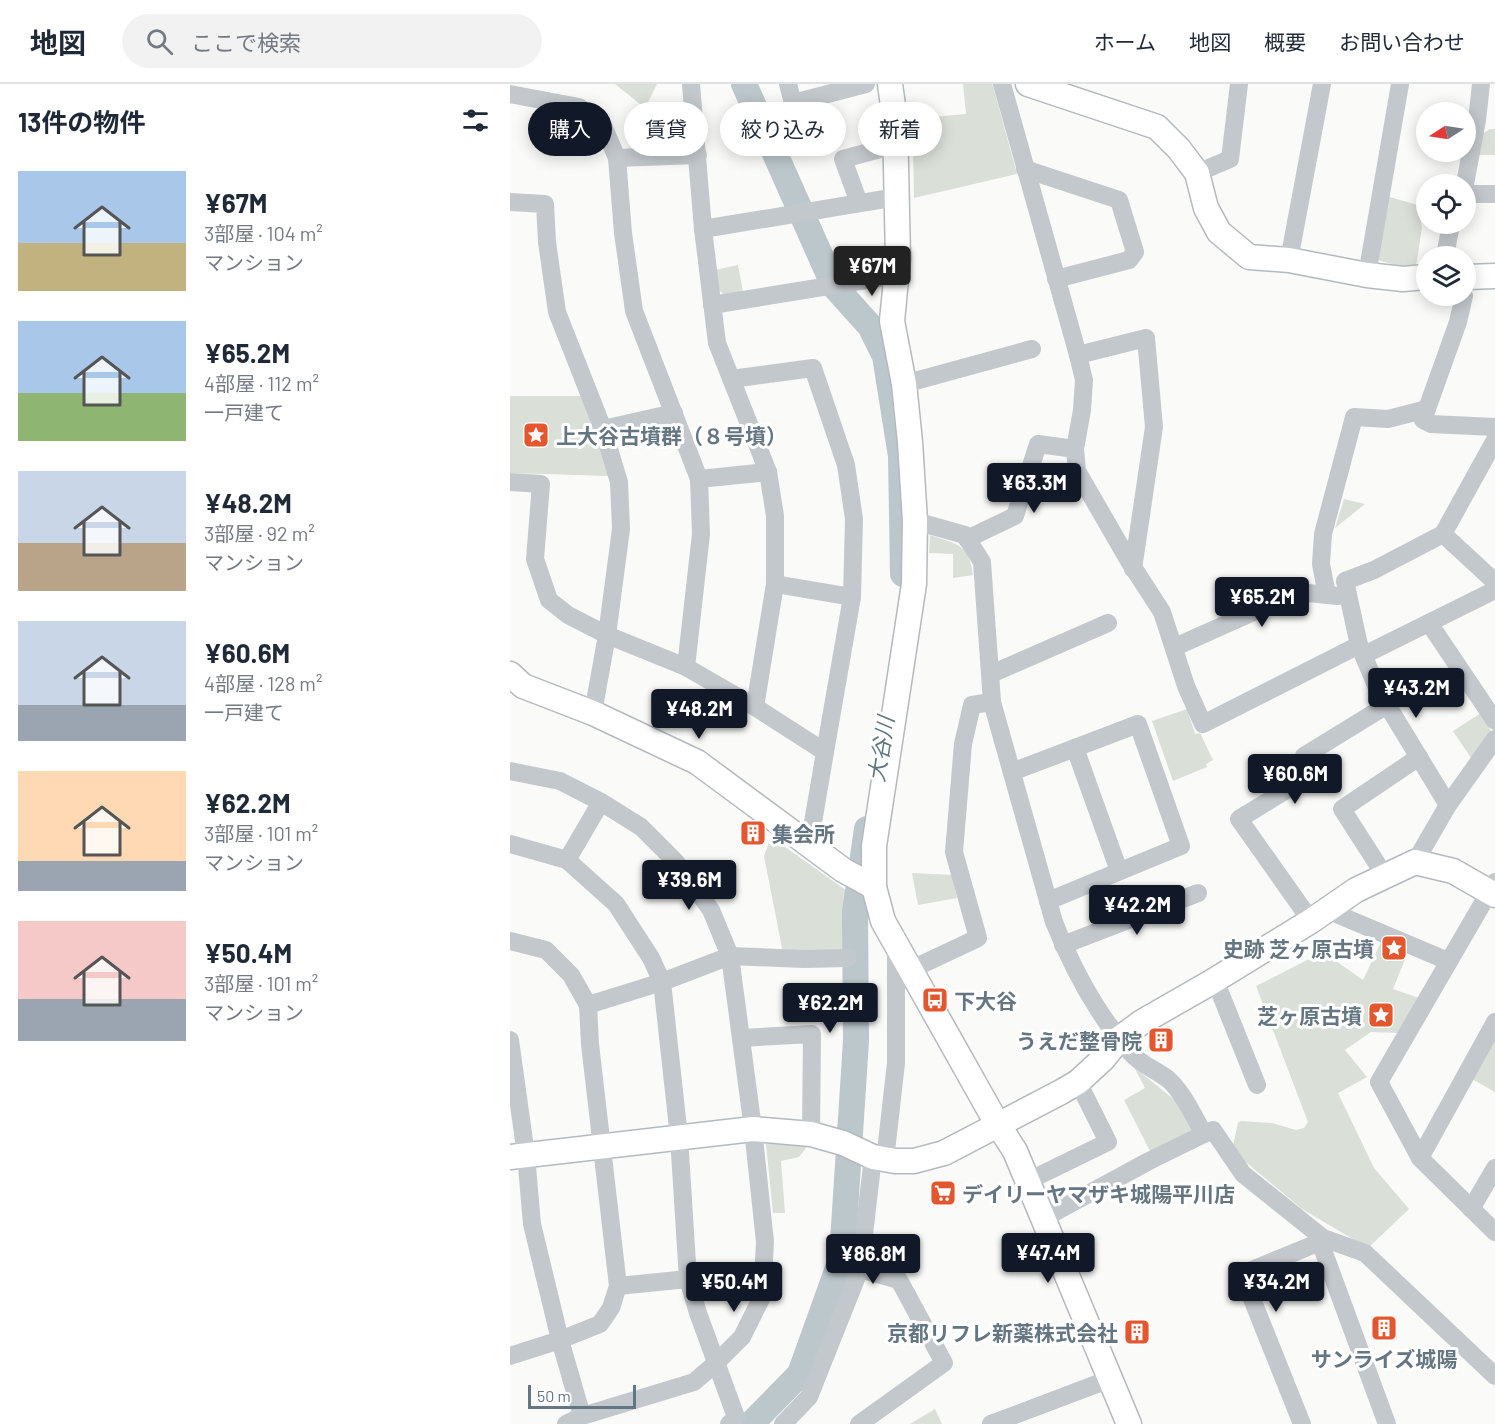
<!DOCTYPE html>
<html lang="ja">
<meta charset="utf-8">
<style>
:root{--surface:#fff;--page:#f2f2f3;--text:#1f2937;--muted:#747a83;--line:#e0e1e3;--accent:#111827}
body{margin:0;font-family:Barlow,"Noto Sans JP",sans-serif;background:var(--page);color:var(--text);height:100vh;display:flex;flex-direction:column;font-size:22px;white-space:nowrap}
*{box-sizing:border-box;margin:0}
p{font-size:20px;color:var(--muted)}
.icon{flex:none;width:33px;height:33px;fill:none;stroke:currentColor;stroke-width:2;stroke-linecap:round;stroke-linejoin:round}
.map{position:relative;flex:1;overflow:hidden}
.details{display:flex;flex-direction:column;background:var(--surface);width:510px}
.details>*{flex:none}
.top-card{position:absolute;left:18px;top:18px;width:570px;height:54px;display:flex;gap:12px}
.needle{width:39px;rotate:258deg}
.fabs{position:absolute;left:906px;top:18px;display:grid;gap:12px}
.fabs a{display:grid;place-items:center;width:60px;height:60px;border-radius:50%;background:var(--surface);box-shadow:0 3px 15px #0003;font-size:30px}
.scale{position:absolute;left:18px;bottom:15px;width:108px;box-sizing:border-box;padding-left:6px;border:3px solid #657683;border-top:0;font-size:16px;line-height:21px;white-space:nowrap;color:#657683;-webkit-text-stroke:4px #fff;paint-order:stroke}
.price{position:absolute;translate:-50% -51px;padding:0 14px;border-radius:6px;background:var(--accent);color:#fff;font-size:20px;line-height:39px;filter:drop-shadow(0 2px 3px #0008)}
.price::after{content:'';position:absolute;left:50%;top:36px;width:18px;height:14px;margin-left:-9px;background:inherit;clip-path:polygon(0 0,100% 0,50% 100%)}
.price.selected{background:#222;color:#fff}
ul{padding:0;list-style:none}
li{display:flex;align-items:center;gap:18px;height:150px;padding:0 18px}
li span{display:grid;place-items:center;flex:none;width:168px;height:120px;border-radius:0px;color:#555}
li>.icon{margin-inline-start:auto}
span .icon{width:72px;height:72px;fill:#fffc;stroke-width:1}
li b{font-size:26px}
h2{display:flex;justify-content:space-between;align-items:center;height:72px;padding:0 18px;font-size:26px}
.chip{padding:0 21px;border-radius:27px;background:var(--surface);box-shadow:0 3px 15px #0003;font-size:21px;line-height:54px}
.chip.selected{background:var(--accent);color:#fff}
header{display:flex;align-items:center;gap:36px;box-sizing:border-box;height:84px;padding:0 30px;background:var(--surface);border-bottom:2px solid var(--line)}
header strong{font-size:28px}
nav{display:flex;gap:33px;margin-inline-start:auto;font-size:21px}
.search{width:420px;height:54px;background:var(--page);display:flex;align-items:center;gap:15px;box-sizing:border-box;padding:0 21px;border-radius:33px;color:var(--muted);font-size:22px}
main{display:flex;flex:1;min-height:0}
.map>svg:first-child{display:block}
.green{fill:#dadfd7}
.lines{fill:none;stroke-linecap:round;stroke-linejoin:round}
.river{stroke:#bbc7cb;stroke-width:26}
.secondary-casing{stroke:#b3babf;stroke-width:27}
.street{stroke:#c3c8cc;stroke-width:18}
.secondary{stroke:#fff;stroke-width:24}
.labels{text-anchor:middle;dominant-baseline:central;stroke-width:6;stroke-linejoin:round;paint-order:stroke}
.poi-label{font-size:21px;font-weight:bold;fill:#657683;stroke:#fff;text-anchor:start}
.water-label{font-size:22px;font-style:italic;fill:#60757c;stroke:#fff}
</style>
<header>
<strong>地図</strong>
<div class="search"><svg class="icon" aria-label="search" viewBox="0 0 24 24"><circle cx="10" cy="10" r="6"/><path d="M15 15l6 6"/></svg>ここで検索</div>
<nav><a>ホーム</a><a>地図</a><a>概要</a><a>お問い合わせ</a></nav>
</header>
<main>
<section class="details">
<h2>13件の物件<svg class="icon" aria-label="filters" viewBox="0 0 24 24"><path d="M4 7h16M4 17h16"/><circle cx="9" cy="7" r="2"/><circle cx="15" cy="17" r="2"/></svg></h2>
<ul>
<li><span style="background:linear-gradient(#a9c7e8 60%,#c2b280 0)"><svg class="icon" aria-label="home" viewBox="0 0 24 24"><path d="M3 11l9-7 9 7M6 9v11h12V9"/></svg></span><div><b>¥67M</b><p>3部屋 · 104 m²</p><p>マンション</p></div></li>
<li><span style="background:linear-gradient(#a9c7e8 60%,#8fb573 0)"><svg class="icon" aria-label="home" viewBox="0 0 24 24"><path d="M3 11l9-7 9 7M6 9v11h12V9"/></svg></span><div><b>¥65.2M</b><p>4部屋 · 112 m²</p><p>一戸建て</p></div></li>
<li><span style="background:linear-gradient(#c9d6e8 60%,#b9a48a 0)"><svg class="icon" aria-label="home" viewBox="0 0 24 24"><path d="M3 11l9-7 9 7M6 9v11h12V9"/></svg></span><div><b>¥48.2M</b><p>3部屋 · 92 m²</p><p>マンション</p></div></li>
<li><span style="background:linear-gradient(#c9d6e8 70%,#9aa5b1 0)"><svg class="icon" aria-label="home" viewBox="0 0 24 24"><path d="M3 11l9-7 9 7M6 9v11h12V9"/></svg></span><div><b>¥60.6M</b><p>4部屋 · 128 m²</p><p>一戸建て</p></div></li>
<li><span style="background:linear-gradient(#ffd9b3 75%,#9aa5b1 0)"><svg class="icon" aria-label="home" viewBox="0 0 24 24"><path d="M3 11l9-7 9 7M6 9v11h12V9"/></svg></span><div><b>¥62.2M</b><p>3部屋 · 101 m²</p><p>マンション</p></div></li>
<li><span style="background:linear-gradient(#f6c9c9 65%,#9aa5b1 0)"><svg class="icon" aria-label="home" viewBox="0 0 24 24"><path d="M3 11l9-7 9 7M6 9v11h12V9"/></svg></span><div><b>¥50.4M</b><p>3部屋 · 101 m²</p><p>マンション</p></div></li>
</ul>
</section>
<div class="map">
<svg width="985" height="1340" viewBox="0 0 985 1340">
<rect width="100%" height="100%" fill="#fafaf8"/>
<g class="green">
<polygon points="105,0 147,0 135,24"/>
<polygon points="453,0 482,0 483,2 507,90 404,114 403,61 399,35 456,30"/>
<polygon points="980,45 985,45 985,71 967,71 972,50"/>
<polygon points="876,112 908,121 912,144 906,182 889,182 864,175"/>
<polygon points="228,181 233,208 215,212 208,205 205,186"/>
<polygon points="0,312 73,312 99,392 0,389"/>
<polygon points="834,415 855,420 825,444"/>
<path d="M420 451C447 460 459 460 463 491L443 494V470L419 469Z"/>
<polygon points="677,625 685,650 690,649 703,676 696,680 697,683 663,697 642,637"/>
<polygon points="971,629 982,649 961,674 943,647"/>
<polygon points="261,753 337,807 334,824 333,869 273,869 254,772"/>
<polygon points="402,789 442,791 447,814 408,821"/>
<polygon points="872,856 898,868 883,905 909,914 888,949 861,948 835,966 857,993 828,1009 864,1084 899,1125 858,1164 792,1125 731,1074 723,1061 728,1039 731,1037 762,1039 786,1046 794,1044 798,1038 746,902 813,868 853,896"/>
<polygon points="985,951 985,1008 960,994"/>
<polygon points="624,983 672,1022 687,1047 641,1069 614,1016 635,1004"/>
<polygon points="256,1060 299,1060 289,1073 271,1077 275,1129 263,1129"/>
<polygon points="425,1325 432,1340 400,1340"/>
</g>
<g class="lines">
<g class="river">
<polyline points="234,0 324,202 360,242 375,272 391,372 393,490"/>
<polyline points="241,1340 290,1290 332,1173 346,957 345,828 357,745"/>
</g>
<defs>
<g id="secondary">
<polyline points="380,0 385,36 388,175 382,237 394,300 400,358 405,437 404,500 364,762 364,803 373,837 485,1036 505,1067 619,1340"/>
<polyline points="518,0 647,43 669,65 687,89 696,124 709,148 739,173 779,176 857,191 893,195 916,193"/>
<polyline points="956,193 985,192"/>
<polyline points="0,590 13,602 83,629 187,678 333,786 364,803"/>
<polyline points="0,1073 243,1045 301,1050 333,1059 363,1073 385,1077 404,1077 434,1069 551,1008 568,998 593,975 610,954 632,938 700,899 801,837 846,806 905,778 943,787 985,811"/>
</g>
</defs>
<use href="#secondary" class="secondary-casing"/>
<g class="street">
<polyline points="181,0 193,145 207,259 258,388 265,432 265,500 245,623"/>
<polyline points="278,0 283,19 356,0"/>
<polyline points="492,0 568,271 574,296 572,326 565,365 567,387 619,477 652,528 676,602 693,640 849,561"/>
<polyline points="0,10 69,23 94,44 107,74 113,149 124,227 189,395 191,450 176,583"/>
<polyline points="107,74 188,71"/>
<polyline points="515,85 609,116 625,168 619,176 546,195"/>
<polyline points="687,89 720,75 729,0"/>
<polyline points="955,100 967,36 971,0"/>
<polyline points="956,110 985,110"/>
<polyline points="0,118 35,120 37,158 47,228 93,345 109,398 111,445 97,551 83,629"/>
<polyline points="349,119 333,75 385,61"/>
<polyline points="193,145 387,113"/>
<polyline points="935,172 941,140"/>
<polyline points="779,176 812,0"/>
<polyline points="857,191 890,0"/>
<polyline points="954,212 948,238 913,336 921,340 985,343"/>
<polyline points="202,221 387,191"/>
<polyline points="568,271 636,254 644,343 623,485"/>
<polyline points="221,295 303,284 336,381 344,435 342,513 315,668"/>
<polyline points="394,300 522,265"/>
<polyline points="93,345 164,329"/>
<polyline points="189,395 258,388"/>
<polyline points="0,398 31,400 25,475 39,516 58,531 97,551 176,583 245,623 315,668 299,762"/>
<path d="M405 437 455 451 472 478 482 618 544 838C562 883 588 932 621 969 631 981 647 986 659 996 674 1010 684 1033 694 1050L703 1046 733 1090 813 1154 855 1169 985 1292"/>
<polyline points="933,450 985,498"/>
<polyline points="457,455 505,432 528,360 565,365"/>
<polyline points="265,500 342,513"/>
<polyline points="817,511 811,480 813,450 844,333 878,335 917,325"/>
<polyline points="919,539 985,637"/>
<polyline points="665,563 788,508 828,512"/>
<polyline points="854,571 985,506"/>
<polyline points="481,590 598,539"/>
<polyline points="565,664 609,787"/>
<polyline points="0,687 50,697 91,718 131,743 165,777 201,826 220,872 243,1045 255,1158 252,1213 232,1253 206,1279 184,1298 72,1332 56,1340"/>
<polyline points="502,688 628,640 671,762 538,817"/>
<polyline points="938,721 868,606 849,561 835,497 864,486 933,450 985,356"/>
<polyline points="0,760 57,776 106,820 141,874 152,898 169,1053 178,1195 188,1229 226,1333 219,1340"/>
<polyline points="57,776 91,718"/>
<polyline points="905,778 938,721 985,655"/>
<polyline points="875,792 832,725 909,673"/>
<polyline points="985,798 869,998 910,1074 985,1148"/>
<polyline points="817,826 938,877"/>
<polyline points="801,837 729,735 804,689 794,672 877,621"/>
<polyline points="0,857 36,866 61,891 78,921 80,960 108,1202 101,1224 90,1240 50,1256 0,1272"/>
<polyline points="553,861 688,809"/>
<polyline points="400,886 468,854 444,768 453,660 462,621 482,618"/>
<polyline points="705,896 747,1001"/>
<polyline points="78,921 152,898 220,872 294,875 338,874"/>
<polyline points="232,954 302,950 301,1050"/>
<polyline points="0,956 16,1071 22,1140 50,1256 72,1332"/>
<polyline points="910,1074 985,938"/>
<polyline points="375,1076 386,979 386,863"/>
<polyline points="518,1097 598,1058 568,998"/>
<polyline points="961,1125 985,1084"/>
<polyline points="534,1134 639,1077 694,1050"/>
<polyline points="810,1158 877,1340"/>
<polyline points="108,1202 178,1195"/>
<polyline points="273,1340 299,1313 350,1185 363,1073"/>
<polyline points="349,1340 434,1279 389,1196 350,1185"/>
<polyline points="481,1340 600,1295"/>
<polyline points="792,1340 732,1190 810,1158 813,1154"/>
</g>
<use href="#secondary" class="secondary"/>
</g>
<defs>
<symbol id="sight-square" viewBox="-11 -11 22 22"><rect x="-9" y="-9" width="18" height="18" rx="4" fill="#e4572e" stroke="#fff"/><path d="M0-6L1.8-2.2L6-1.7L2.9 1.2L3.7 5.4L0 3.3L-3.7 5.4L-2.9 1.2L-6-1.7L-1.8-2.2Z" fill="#fff"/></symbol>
<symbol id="building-square" viewBox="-11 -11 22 22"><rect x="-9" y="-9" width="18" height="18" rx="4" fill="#e4572e" stroke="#fff"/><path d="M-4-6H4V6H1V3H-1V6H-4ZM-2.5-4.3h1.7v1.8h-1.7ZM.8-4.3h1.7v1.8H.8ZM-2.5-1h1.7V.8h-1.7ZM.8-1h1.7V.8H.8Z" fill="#fff"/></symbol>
<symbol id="bus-square" viewBox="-11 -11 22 22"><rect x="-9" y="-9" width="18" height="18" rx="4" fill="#e4572e" stroke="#fff"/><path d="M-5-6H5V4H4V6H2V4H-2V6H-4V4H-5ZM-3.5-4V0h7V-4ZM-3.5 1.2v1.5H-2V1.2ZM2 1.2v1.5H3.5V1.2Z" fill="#fff"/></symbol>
<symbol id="supermarket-square" viewBox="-11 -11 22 22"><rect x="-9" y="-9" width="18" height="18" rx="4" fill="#e4572e" stroke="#fff"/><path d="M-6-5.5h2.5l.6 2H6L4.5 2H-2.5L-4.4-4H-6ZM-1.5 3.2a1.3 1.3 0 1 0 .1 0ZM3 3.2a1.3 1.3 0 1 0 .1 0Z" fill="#fff"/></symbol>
</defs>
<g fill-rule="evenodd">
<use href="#sight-square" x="11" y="336" width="30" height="30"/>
<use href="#building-square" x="228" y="734" width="30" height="30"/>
<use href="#sight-square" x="869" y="849" width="30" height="30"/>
<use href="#bus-square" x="410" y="901" width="30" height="30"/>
<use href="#sight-square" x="856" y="916" width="30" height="30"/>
<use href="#building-square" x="636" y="941" width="30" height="30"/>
<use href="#supermarket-square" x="418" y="1094" width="30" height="30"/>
<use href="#building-square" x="859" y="1229" width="30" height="30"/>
<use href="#building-square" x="612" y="1233" width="30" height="30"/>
</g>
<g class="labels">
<g class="poi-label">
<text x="46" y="351">上大谷古墳群（８号墳）</text>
<text x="262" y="749">集会所</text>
<text x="864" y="864" text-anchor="end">史跡 芝ヶ原古墳</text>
<text x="444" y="916">下大谷</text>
<text x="852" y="931" text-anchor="end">芝ヶ原古墳</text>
<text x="632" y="956" text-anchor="end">うえだ整骨院</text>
<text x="452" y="1109">デイリーヤマザキ城陽平川店</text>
<text x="608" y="1248" text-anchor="end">京都リフレ新薬株式会社</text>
<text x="874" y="1274" text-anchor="middle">サンライズ城陽</text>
</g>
<g class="water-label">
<text transform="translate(370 665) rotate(-81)">大谷川</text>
</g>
</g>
</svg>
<div class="fabs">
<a><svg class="needle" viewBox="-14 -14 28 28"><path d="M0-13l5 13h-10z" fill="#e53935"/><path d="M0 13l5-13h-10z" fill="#747a83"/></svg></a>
<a><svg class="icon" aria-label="locate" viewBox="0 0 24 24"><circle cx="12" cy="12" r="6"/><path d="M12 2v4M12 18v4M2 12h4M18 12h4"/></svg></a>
<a><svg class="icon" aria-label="layers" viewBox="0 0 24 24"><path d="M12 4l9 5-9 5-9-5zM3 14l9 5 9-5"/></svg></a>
</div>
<div class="scale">50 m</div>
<b class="price selected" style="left:362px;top:213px">¥67M</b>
<b class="price" style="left:524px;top:430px">¥63.3M</b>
<b class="price" style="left:752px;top:544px">¥65.2M</b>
<b class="price" style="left:906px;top:635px">¥43.2M</b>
<b class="price" style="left:189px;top:656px">¥48.2M</b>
<b class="price" style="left:785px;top:721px">¥60.6M</b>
<b class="price" style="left:179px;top:827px">¥39.6M</b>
<b class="price" style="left:627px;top:852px">¥42.2M</b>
<b class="price" style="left:320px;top:950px">¥62.2M</b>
<b class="price" style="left:538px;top:1200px">¥47.4M</b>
<b class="price" style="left:363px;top:1201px">¥86.8M</b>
<b class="price" style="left:224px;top:1229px">¥50.4M</b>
<b class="price" style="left:766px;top:1229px">¥34.2M</b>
<div class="top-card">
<a class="chip selected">購入</a>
<a class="chip">賃貸</a>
<a class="chip">絞り込み</a>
<a class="chip">新着</a>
</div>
</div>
</main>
